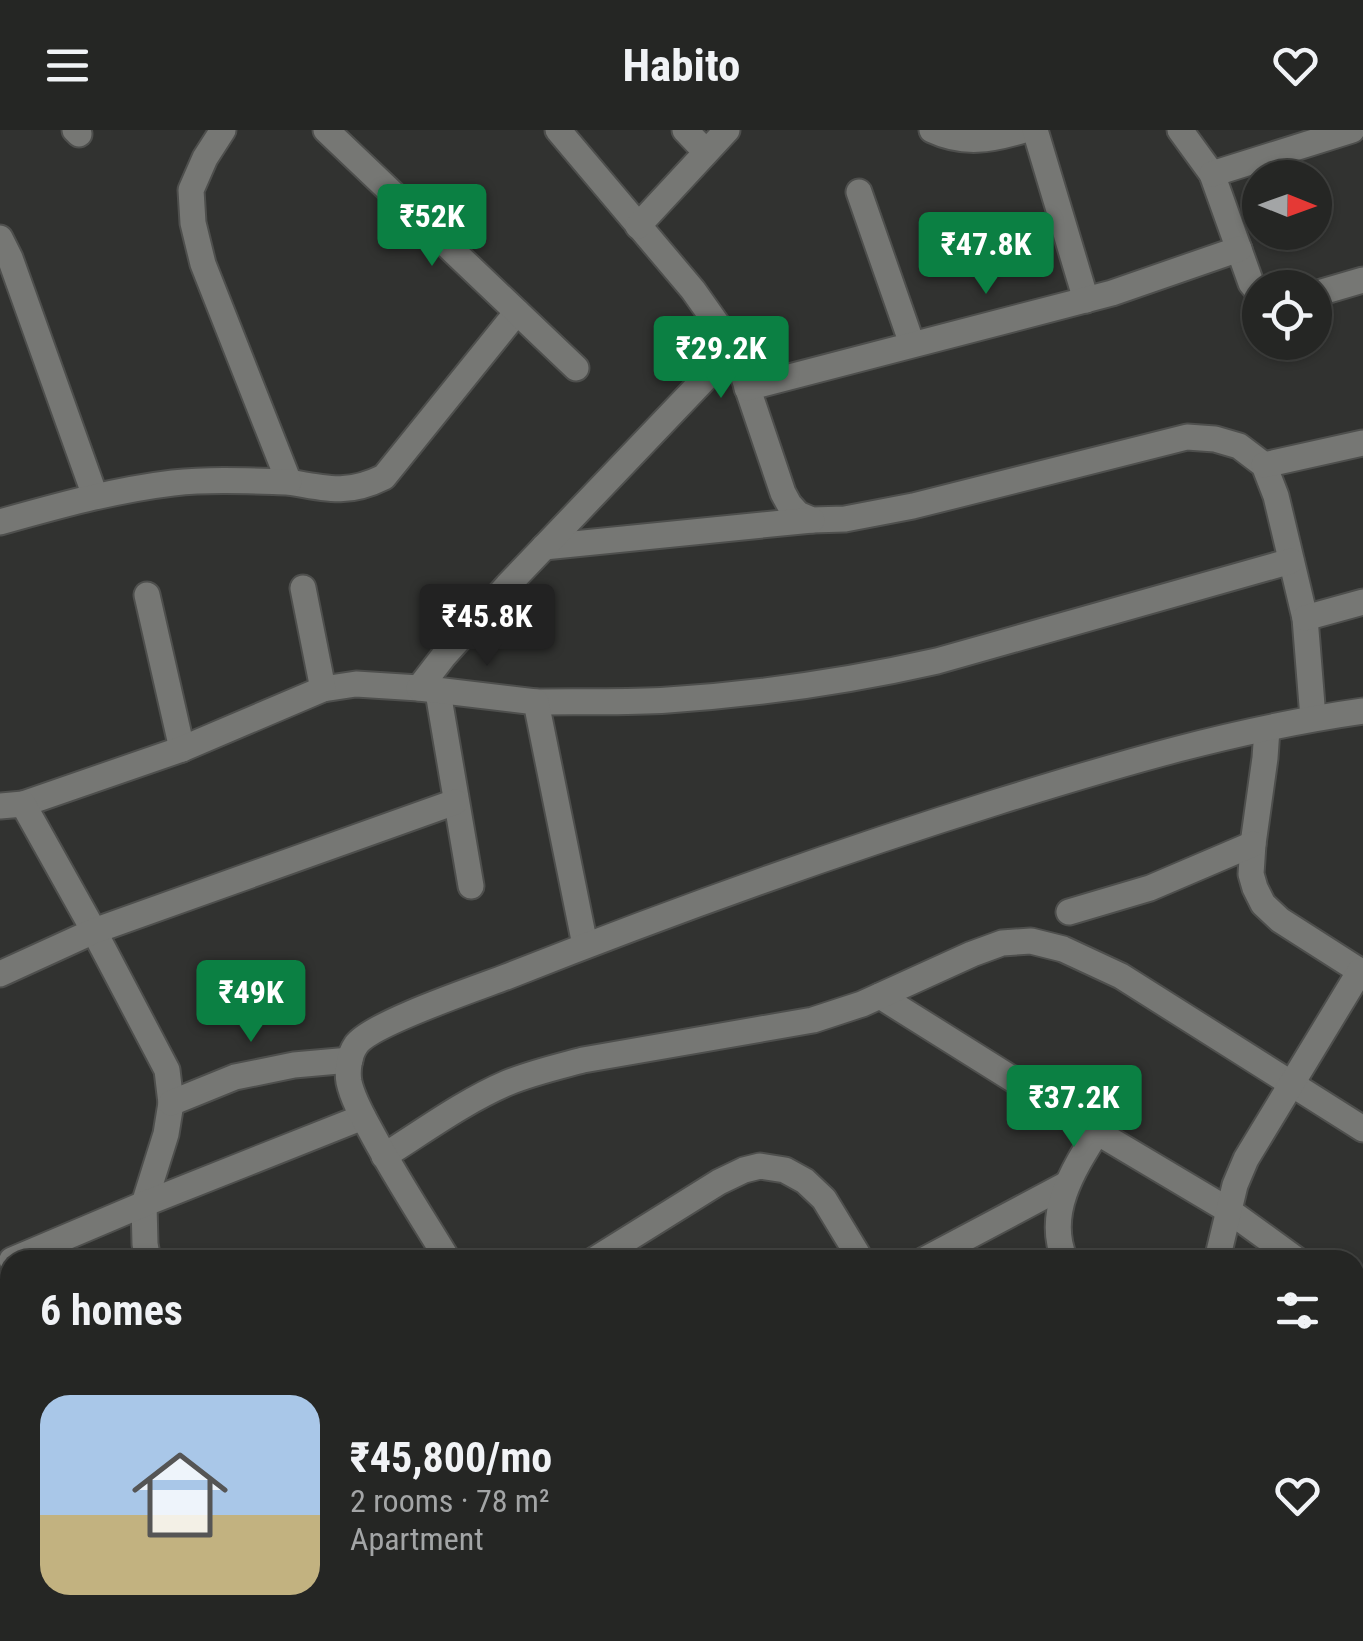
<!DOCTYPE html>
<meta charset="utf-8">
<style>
:root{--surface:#252624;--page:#313231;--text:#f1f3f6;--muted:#a3a5a6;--line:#424341;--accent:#0b8043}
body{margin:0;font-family:"Roboto Condensed",sans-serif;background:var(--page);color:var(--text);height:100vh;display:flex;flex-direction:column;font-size:38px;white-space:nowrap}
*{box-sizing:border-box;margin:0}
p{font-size:32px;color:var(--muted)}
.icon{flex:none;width:55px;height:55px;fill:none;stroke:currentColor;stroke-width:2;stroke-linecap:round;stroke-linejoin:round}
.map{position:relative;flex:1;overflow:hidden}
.details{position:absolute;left:0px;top:1120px;width:1365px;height:392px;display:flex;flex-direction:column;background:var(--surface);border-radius:30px 30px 0 0;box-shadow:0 2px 8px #0004,0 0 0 2px var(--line)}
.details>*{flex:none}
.needle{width:65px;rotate:91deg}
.buttons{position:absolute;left:1242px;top:30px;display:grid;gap:20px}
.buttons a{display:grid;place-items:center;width:90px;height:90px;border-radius:50%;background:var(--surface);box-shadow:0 2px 8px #0004,0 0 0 2px var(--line);font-size:50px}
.price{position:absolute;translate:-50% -85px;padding:0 22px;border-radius:10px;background:var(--accent);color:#fff;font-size:32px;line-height:65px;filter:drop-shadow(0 2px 5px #0008)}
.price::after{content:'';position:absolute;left:50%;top:60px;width:30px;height:22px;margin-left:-15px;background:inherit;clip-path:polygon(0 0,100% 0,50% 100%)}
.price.active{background:#222;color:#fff}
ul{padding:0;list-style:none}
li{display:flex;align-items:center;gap:30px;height:250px;padding:0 40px}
li span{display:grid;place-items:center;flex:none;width:280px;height:200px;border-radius:30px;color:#555}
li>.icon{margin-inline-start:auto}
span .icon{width:120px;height:120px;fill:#fffc;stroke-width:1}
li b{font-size:42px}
h2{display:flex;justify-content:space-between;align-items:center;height:120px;padding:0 40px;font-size:42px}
header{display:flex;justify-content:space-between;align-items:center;height:130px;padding:0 40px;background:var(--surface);font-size:45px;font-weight:700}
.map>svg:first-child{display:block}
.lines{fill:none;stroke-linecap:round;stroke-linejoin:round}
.minor-casing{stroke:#4e4f4d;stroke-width:29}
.minor{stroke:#767774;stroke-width:25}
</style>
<header><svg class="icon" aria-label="menu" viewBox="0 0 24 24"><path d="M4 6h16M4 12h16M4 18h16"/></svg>Habito<svg class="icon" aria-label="heart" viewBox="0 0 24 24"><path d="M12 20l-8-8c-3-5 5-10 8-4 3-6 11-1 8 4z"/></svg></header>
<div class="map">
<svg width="1363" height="1511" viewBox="0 0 1363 1511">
<rect width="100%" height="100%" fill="#313230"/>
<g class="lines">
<defs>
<g id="minor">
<polyline points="75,0 79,4"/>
<path d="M223 0 205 28 191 60 193 93 203 134 289 352C327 359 348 365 384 347L517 182"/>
<polyline points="326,0 576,238"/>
<polyline points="558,0 693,160 734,218 783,363 789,374 798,384 812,390 845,389 913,376 1187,307 1215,309 1239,316 1264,335 1276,366 1305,488 1313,588"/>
<polyline points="685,0 706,22"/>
<path d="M932 0C964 15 991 10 1024 0"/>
<polyline points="1035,0 1086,170"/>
<polyline points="1180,0 1212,44 1251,153 1260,164"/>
<polyline points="1212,44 1352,0"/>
<polyline points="859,62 912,214"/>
<polyline points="638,96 727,0"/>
<polyline points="0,108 10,128 95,366"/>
<polyline points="1315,164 1363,150"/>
<polyline points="747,258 1112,163 1239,119"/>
<polyline points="1264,335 1363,313"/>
<path d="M0 392C57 376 114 360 173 353 212 349 251 351 289 352"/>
<polyline points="544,417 812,390"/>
<polyline points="147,465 182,619"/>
<polyline points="1305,488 1363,472"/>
<polyline points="323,559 356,554 419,558"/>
<polyline points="438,562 471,756"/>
<path d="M536 572C580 571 624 573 668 570 758 564 849 551 937 531L1291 431"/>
<polyline points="1267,599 1265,628 1253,714 1251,744 1255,758 1263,774 1280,790 1363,843"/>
<polyline points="23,674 182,619 323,559 303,458"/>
<polyline points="0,676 23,674 94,801 167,940 171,973 166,1004 144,1074 145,1114 148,1130"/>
<polyline points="1069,782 1150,758 1253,714"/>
<polyline points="585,815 536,572 419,558 443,527 507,456 734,218"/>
<polyline points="0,844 94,801 455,672"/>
<polyline points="880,866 1097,1002 1228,1080 1297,1130"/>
<polyline points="171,973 235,947 294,935 350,930"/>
<path d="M384 1026C424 1001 463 972 507 953 531 943 557 937 583 930L813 890 862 874 972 824 1002 813 1031 811 1063 819 1121 846 1363 999"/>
<polyline points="12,1130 144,1074 363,987"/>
<path d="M448 1130C423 1089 397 1049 374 1007 365 990 353 971 349 952 347 941 349 925 356 915 370 894 477 858 506 847 668 783 831 724 997 672 1119 634 1236 599 1363 581"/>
<polyline points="594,1130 719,1052 744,1040 760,1036 785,1040 805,1051 824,1069 861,1130"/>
<polyline points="924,1130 1067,1054"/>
<path d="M1065 1130C1045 1084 1073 1040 1097 1002"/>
<polyline points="1217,1130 1235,1055 1246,1029 1360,841"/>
<polyline points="1355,1171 1363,1177"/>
<polyline points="0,1195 10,1178"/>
<polyline points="1355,1380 1363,1386"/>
<polyline points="326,1502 337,1511"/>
<polyline points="745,1502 750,1511"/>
<polyline points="1003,1502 1010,1511"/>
<polyline points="1103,1502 1132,1502"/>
<polyline points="1274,1502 1284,1511"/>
<polyline points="15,1511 20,1502"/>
<polyline points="209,1511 214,1502"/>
<polyline points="969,1511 984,1502"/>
</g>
</defs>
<use href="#minor" class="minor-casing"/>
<use href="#minor" class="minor"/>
</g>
</svg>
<div class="buttons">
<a><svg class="needle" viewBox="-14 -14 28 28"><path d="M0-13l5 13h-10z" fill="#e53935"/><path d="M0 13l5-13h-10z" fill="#a3a5a6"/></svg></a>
<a><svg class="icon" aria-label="locate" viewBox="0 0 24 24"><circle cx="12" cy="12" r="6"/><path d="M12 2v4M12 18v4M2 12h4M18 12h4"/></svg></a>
</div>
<b class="price" style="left:432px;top:139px">₹52K</b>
<b class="price" style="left:986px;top:167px">₹47.8K</b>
<b class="price" style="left:721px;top:271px">₹29.2K</b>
<b class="price active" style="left:487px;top:539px">₹45.8K</b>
<b class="price" style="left:251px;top:915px">₹49K</b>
<b class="price" style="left:1074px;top:1020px">₹37.2K</b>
<section class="details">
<h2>6 homes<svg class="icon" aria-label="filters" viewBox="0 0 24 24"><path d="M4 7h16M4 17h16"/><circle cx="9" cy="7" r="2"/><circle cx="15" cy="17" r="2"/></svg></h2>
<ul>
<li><span style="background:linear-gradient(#a9c7e8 60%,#c2b280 0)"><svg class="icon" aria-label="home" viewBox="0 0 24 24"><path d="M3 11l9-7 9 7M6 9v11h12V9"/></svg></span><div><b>₹45,800/mo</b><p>2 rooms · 78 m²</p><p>Apartment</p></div><svg class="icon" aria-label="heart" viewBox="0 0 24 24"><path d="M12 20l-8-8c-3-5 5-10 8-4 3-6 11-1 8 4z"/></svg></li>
</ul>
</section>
</div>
